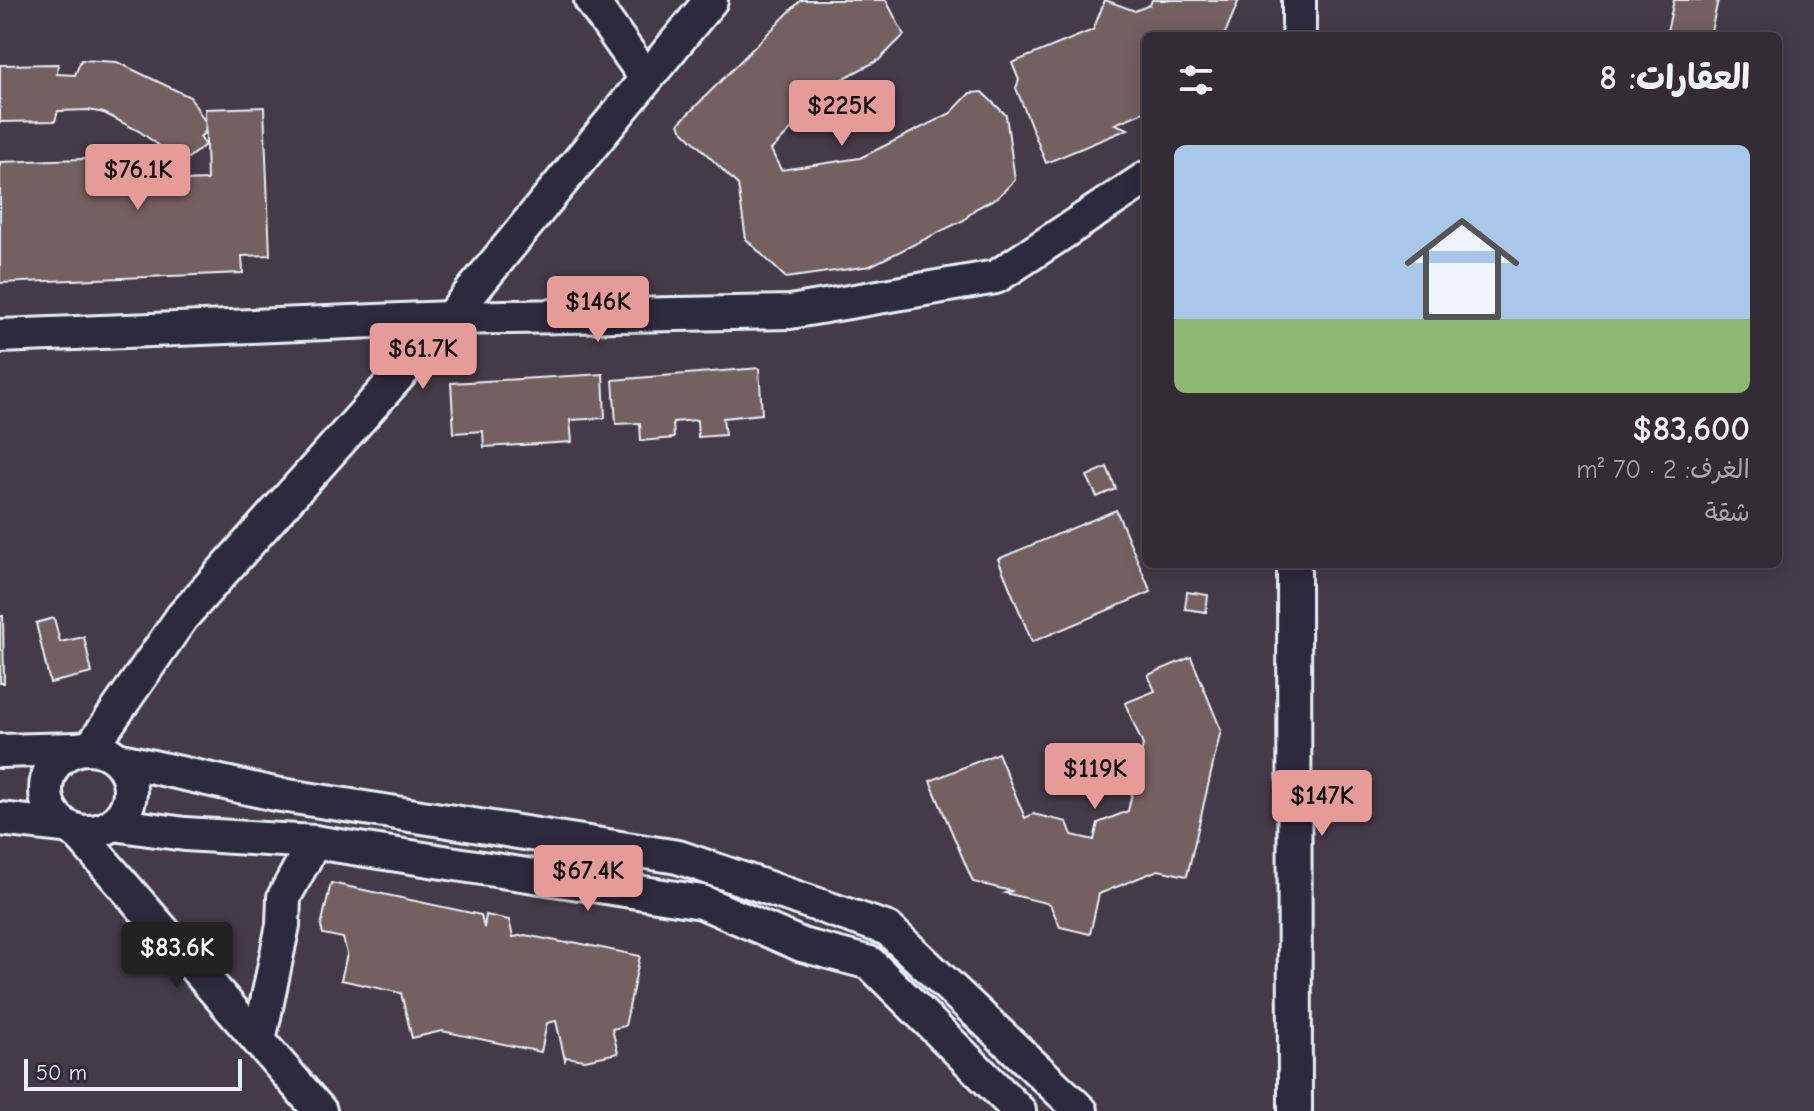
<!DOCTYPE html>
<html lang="ar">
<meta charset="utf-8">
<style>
:root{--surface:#332c36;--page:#3e3842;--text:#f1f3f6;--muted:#a9a7ad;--line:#4e4851;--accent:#e69b98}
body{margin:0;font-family:"Comic Neue","Playpen Sans Arabic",sans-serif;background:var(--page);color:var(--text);direction:rtl;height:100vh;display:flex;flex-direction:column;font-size:30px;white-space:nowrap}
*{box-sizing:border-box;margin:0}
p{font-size:26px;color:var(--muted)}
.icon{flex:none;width:44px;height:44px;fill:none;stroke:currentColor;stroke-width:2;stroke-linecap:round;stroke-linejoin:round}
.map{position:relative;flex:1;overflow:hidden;direction:ltr}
.drawer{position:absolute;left:1142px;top:32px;width:640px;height:536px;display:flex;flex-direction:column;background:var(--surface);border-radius:12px;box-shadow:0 4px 20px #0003,0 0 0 2px var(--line);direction:rtl}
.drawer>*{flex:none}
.scale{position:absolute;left:24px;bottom:20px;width:218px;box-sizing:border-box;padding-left:8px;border:4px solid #e8f1f8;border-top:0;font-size:22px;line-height:28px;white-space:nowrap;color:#e8f1f8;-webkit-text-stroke:6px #2f2a3d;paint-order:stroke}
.price{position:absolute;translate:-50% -68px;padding:0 18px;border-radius:8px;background:var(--accent);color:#111;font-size:26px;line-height:52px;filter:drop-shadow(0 2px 4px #0008)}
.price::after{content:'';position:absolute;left:50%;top:48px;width:24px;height:18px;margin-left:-12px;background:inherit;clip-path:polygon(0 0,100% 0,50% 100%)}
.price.on{background:#222;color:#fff}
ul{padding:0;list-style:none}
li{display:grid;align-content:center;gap:16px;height:424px;padding:0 32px}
li span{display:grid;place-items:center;height:248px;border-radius:12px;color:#555}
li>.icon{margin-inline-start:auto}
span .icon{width:144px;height:144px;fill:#fffc;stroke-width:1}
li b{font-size:34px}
h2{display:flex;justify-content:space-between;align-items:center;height:96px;padding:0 32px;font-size:34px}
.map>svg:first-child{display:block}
.building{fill:#746161;stroke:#e8f1f8;stroke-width:2}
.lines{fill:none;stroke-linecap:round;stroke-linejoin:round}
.minor-casing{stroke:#e8f1f8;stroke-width:38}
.minor{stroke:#2f2a3d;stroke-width:32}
</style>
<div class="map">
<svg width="1814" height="1111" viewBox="0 0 1814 1111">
<rect width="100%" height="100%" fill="#443a48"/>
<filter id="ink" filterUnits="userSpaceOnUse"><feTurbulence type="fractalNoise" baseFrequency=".0125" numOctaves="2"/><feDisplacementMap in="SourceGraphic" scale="16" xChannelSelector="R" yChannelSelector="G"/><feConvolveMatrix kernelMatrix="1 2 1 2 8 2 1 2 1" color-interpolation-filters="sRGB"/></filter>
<g filter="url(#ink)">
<g class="building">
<polygon points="801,0 886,0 904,35 879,60 836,82 839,106 828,118 803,121 796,125 771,150 781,170 860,158 951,113 970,93 982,92 1006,115 1015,180 998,197 975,209 964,220 870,266 786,278 746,239 738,185 681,129 679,123"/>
<polygon points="1105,0 1135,11 1150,5 1152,0 1239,0 1224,36 1146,36 1146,111 1115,124 1128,129 1046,163 1016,88 1019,80 1012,63 1093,30"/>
<polygon points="1674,0 1718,0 1710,36 1666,36"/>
<polygon points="81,60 117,62 190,97 209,128 200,137 205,145 175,168 161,147 139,131 104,113 88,110 58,111 55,121 0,122 0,65 58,64 57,74 75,75"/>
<polygon points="264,107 270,255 242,256 243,273 0,283 0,162 137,157 137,164 153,164 154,182 207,180 205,109"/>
<polygon points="759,368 762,414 723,418 725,435 698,437 697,420 673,422 674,438 641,441 640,423 616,424 613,380"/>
<polygon points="603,374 605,418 570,420 572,442 484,447 483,431 454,433 451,383"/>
<polygon points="1107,467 1116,489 1097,497 1087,476"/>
<polygon points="1116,510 1151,592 1032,642 998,559"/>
<polygon points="1187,592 1208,595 1206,612 1185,609"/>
<polygon points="0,616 3,616 4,683 0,683"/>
<polygon points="54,618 60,642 84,637 92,673 50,683 36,623"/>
<polygon points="1191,657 1221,730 1187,876 1158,870 1099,894 1090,934 1060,927 1050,904 1005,893 1011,891 973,882 930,781 998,753 1025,818 1033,814 1067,822 1072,835 1094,840 1098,823 1128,811 1143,745 1125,703 1155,691 1148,675"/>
<polygon points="331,883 481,915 484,928 486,915 509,920 513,937 525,935 567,943 573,942 640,956 625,1026 612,1029 618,1053 585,1060 566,1057 565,1060 556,1021 547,1023 541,1052 442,1031 412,1038 401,993 341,980 347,954 343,938 323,934 321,926"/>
</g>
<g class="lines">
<defs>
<g id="minor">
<polyline points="591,0 646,78"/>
<polyline points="1299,0 1299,36"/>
<polyline points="0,336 450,318 790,312 996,277 1146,178"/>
<polyline points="1294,564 1295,1111"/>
<circle cx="88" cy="790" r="42"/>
<polyline points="91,748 182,617 450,318 711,0"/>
<polyline points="0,751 77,749"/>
<polyline points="117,759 275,794 678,857 888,929 1081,1111"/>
<polyline points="0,819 64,826"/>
<polyline points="113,824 185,834 314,842 702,902 802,945 870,963 1019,1111"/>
<polyline points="77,832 320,1111"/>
<polyline points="259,1041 283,925 284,897 314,842"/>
</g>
</defs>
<use href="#minor" class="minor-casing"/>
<use href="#minor" class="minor"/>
</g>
</g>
</svg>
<div class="scale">50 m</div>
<b class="price" style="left:842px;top:148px">$225K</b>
<b class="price" style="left:138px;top:212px">$76.1K</b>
<b class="price" style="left:598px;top:344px">$146K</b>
<b class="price" style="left:423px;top:391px">$61.7K</b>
<b class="price" style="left:1095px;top:811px">$119K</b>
<b class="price" style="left:1322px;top:838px">$147K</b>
<b class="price" style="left:588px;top:913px">$67.4K</b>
<b class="price on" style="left:177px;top:990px">$83.6K</b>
<section class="drawer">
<h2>العقارات: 8<svg class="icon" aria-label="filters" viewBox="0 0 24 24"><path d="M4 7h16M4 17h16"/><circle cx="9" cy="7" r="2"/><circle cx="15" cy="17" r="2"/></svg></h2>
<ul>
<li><span style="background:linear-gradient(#a9c7e8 70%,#8fb573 0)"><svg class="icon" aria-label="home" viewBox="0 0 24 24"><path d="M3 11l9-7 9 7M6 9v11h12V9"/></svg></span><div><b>$83,600</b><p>الغرف: 2 · 70 m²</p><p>شقة</p></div></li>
</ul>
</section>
</div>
